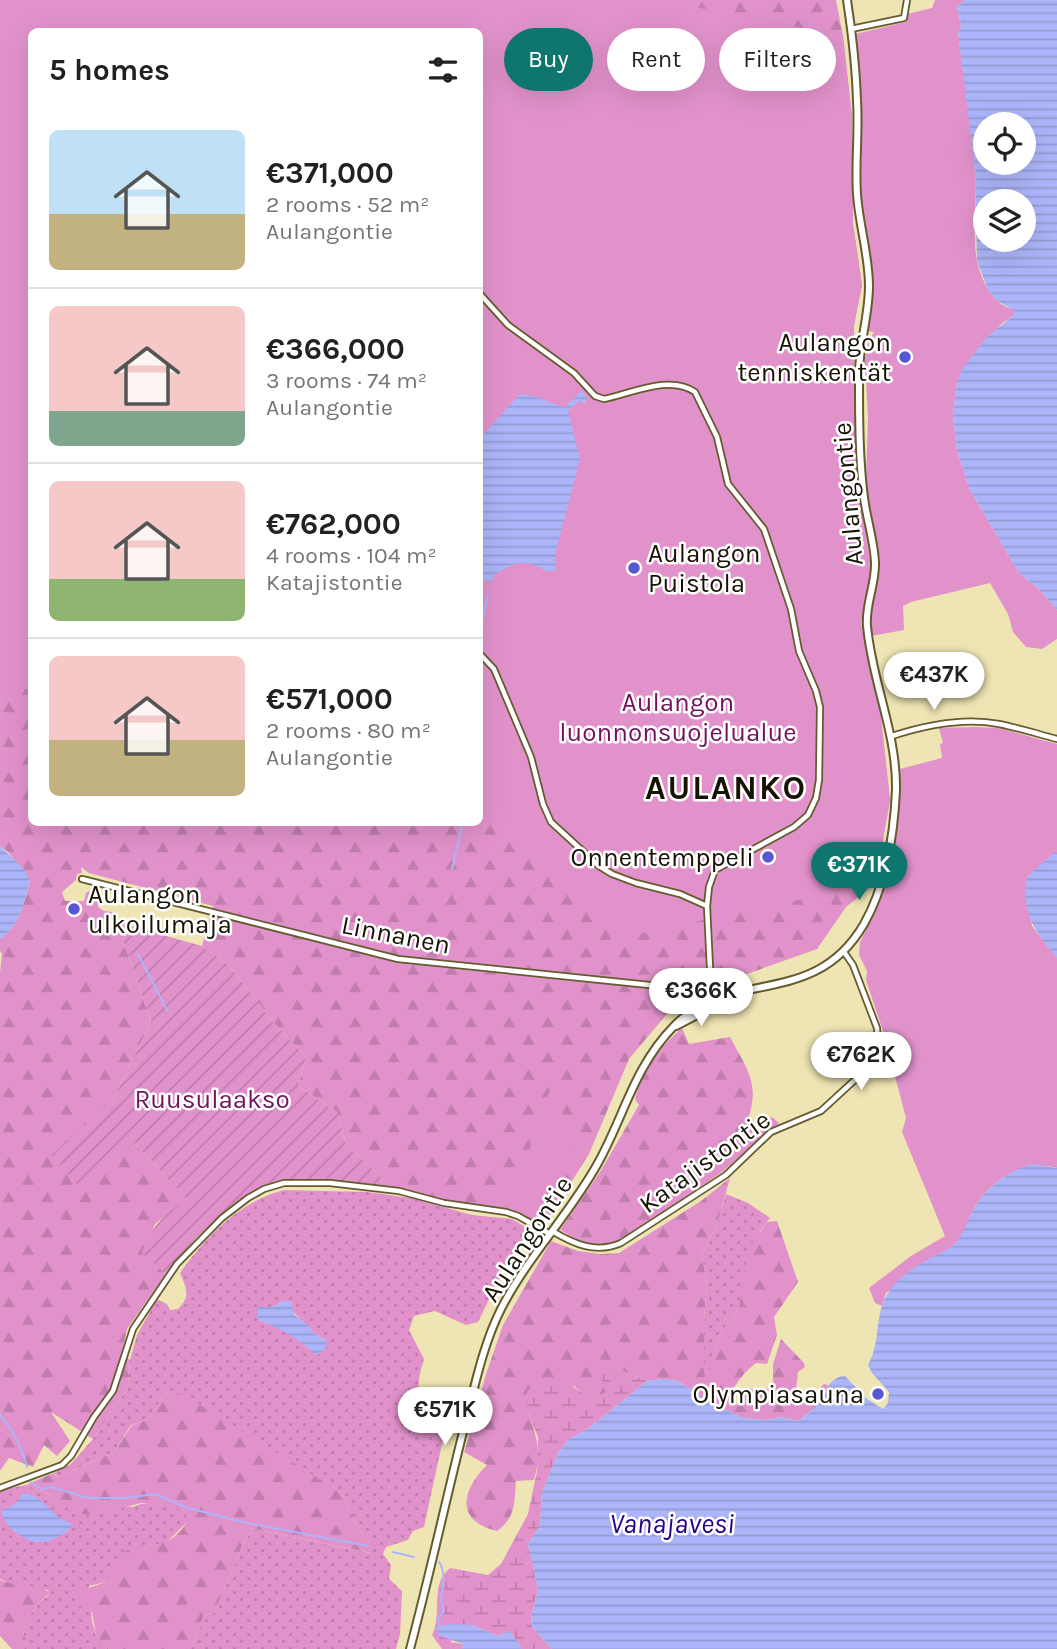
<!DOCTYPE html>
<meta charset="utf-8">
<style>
:root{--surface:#fff;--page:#f2f2f2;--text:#202124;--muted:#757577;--line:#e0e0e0;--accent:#0f766e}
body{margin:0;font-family:Karla,sans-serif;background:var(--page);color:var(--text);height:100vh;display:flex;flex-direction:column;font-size:26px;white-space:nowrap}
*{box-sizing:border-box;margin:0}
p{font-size:23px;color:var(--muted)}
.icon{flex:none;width:38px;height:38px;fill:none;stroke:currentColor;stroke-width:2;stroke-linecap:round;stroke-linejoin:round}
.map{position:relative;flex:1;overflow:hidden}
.drawer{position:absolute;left:28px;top:28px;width:455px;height:798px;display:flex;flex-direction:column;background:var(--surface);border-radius:10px;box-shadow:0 7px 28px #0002}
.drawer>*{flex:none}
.hud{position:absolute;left:504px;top:28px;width:448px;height:63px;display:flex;gap:14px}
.fabs{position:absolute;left:973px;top:112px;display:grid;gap:14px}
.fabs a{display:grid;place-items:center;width:63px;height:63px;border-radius:50%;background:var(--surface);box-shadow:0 7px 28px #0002;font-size:35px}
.price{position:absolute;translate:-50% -60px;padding:0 16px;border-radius:24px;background:#fff;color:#222;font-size:23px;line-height:46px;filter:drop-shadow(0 2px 4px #0008)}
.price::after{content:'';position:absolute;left:50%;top:42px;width:21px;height:16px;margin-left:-10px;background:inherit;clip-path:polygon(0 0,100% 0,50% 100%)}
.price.current{background:var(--accent);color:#fff}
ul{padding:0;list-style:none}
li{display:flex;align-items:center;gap:21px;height:175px;padding:0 21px}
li+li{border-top:2px solid var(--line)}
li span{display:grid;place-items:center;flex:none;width:196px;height:140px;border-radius:10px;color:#555}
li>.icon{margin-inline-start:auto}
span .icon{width:84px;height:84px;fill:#fffc;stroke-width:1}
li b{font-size:30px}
h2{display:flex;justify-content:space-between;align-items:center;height:84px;padding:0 21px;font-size:30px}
.chip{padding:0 24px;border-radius:32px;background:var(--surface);box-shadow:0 7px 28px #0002;font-size:24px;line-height:63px}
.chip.current{background:var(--accent);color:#fff}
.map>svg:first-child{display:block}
.grass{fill:url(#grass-dots);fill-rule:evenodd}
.forest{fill:url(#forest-firs);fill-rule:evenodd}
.wetland{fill:url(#wetland-marsh)}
.park{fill:#e292cb}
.garden{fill:url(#garden-furrows)}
.water{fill:url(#water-rules);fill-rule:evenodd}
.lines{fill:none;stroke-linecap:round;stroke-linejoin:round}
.stream{stroke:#acb5f9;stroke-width:2}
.street-casing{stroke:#645b2e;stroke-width:8}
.secondary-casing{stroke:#645b2e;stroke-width:10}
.street{stroke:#fff;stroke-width:4.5}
.secondary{stroke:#fff;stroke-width:6}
.poi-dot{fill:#5757cf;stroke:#fff;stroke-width:2.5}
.labels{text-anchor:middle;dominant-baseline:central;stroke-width:5;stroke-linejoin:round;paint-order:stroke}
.poi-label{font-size:26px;fill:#161302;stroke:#fff;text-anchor:end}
.street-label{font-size:26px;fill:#161302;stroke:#fff}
.park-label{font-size:26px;fill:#72125f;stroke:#fff}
.water-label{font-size:28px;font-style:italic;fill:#27008b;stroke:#fff}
.district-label{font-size:33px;font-weight:bold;letter-spacing:2px;fill:#161302;stroke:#fff}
</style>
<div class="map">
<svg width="1057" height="1649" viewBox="0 0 1057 1649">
<defs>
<pattern id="grass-dots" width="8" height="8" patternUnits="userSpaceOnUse" patternTransform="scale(1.75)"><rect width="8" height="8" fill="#e292cb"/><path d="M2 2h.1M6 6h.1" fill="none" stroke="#c17dad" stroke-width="1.8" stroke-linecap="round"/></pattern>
<pattern id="forest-firs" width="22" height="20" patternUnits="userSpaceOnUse" patternTransform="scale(1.75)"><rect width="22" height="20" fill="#e292cb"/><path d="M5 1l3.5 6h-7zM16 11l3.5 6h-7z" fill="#c17dad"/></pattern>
<pattern id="wetland-marsh" width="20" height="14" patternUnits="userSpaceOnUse" patternTransform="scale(1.75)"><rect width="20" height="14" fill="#e292cb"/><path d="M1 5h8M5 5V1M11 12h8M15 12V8" fill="none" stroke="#c17dad"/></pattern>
<pattern id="garden-furrows" width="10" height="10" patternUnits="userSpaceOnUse" patternTransform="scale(1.75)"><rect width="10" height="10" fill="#e292cb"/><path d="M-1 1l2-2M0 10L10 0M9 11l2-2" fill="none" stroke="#c17dad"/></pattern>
<pattern id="water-rules" width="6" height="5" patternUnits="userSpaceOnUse" patternTransform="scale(1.75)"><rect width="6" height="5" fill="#acb5f9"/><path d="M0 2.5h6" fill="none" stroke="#939bd4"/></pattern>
</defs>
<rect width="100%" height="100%" fill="#efe5b4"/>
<g class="grass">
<path d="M284 1190 367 1192 411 1198 472 1215 512 1219 527 1228 526 1235 504 1269 478 1322 466 1325 435 1311 414 1316 409 1330 424 1359C413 1395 418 1398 447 1421L424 1527 413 1531 408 1540 386 1547 383 1554 391 1565 389 1579 402 1591 400 1634 396 1649H191L204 1615 214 1613 244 1541 254 1529 370 1553 371 1546 356 1524 342 1493 166 1392 149 1419 131 1425 114 1452 58 1477 54 1473 71 1464 93 1439 128 1387 130 1360 137 1335 157 1299 167 1304 170 1310 178 1309C191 1295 187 1290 180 1273 206 1237 240 1201 284 1190ZM285 1300C297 1317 308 1332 327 1341L258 1320V1308L272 1307Z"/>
<polygon points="726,1194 748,1203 770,1218 760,1231 739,1308 719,1335 704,1393 704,1321 707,1284 702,1256 718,1221"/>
<path d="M26 1485 52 1495 61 1505 133 1507C149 1499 169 1506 185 1510L188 1518 187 1522 166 1543 131 1549 106 1582 89 1586 92 1621 96 1636 109 1649H24L27 1641 22 1630V1625L40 1602 49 1595 48 1590 10 1584 0 1579V1490Z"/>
</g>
<g class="forest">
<path d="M0 0H836L843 36 852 117 853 224 862 285 854 325 855 462 862 509 851 562 871 567 861 624 880 710 890 800 875 884 846 907 817 949 702 990 666 1015 629 1059 589 1154 551 1214 540 1223 521 1216 381 1186 382 1178 346 1145 337 1112 298 1086 306 1057 273 1022 229 965 202 946 213 906 89 873 81 867 82 873 77 874 76 880 62 892 65 901H84L86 893 91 890 98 891 101 895 98 907 104 911 112 912 121 922 127 925 122 937 151 1022 113 1099 52 1157 134 1143 170 1181 182 1171 187 1199 155 1224 143 1253 166 1274 127 1329 122 1354 130 1360 128 1387 93 1439 51 1412 70 1441 57 1456 44 1445 33 1467 9 1458 0 1471V972L2 954 0 951V939C20 926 24 903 30 881L8 852 0 846ZM32 32H480V822H32Z"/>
<path d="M682 1028 689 1044 730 1037C745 1066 760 1082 749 1116L759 1128 772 1117 779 1123 722 1172 623 1240 606 1244 586 1245 560 1230 600 1172 639 1105 635 1099C642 1070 660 1047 682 1028Z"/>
<path d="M730 1178 718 1221 702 1256 707 1284 704 1321V1389L719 1335 739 1308 749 1248 767 1222 777 1221 798 1282 774 1317 777 1335 767 1364 756 1363C742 1374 734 1385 728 1401L739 1405 747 1388 752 1389 757 1393 773 1387V1364L781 1339 804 1363 805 1367 798 1372 795 1400 810 1398 824 1384 828 1385 816 1407 798 1421 781 1417 765 1420 743 1418 706 1400 678 1381 663 1379 647 1381 614 1368 606 1393 589 1399 574 1386 527 1410C537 1435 542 1454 534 1480L516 1481C514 1504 516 1517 497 1531 455 1521 461 1491 487 1465L464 1452 486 1374 503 1325 551 1241 578 1251 600 1254 619 1253 701 1201Z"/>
<path d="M166 1392 184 1395 342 1493 356 1524 371 1546V1553L254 1529 244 1541 214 1613 204 1615 191 1649H109L96 1636 92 1612 82 1608 76 1600 77 1592 106 1582C110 1574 112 1563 119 1556 139 1537 164 1558 187 1522L185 1510 164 1505 141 1503 101 1514H80L61 1505 52 1495 26 1485 53 1473 58 1477 114 1452 132 1425 149 1419Z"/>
<path d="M0 1580C15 1587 38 1582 50 1593L40 1602 22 1625V1630L27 1641 24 1649H12L0 1636Z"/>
</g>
<path class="wetland" d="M614 1368 647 1381 589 1428 569 1439 558 1453 542 1493 540 1526 528 1544 538 1590 531 1617 532 1627 552 1649H522L510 1631 498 1636 472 1625 450 1642 463 1644 462 1649H442L432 1635C443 1615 429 1584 450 1568L488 1575 501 1564 528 1514 537 1471 538 1437 527 1410 525 1396 530 1388C560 1381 564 1378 589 1398L606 1393 598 1370Z"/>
<g class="park">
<polygon points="0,0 659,0 843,36 852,117 853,224 862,285 854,325 855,462 871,567 861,624 880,710 890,800 875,884 627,936 480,810 480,32 32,32 31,691 0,679"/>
<path d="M935 0H964L957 7 961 25 958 33C964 80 973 128 975 176 977 202 972 237 977 261 981 279 993 307 1014 309V315L1001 324 957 383 953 414 957 451 970 490 1019 573 1039 589 1057 610V639L1042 649 1026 647 1013 632 1008 614 990 583 911 602 903 606 904 630 871 636V609L878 579 880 559 870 520 866 477 868 418 865 361 868 342 874 332 867 331 872 302 873 278 861 200 862 105 855 34 906 22 907 14 932 8Z"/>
<path d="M975 727 999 728 1057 744V853L1027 877 1032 926 1057 958V1168C1022 1158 988 1182 972 1212 967 1222 965 1234 957 1242 941 1260 907 1279 886 1293L882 1306 875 1303 869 1288 911 1256 945 1236 902 1132 906 1118 883 1031 866 980 867 971 859 955 860 942 875 913 886 885 899 801 896 770 942 758 940 744 943 743 939 728Z"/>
<polygon points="554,1078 560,1106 574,1146 548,1197 557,1201 550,1213 540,1221 495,1205 504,1182 517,1186"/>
</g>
<path class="garden" d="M127 925 202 946 229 965 273 1022 306 1057 298 1086 337 1112 346 1145 382 1178 381 1186 331 1182 283 1181 246 1197 220 1216 197 1237 166 1274 142 1253C150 1227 165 1214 187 1199L134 1143 82 1190 51 1156 113 1099 151 1022 122 937Z"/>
<g class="water">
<path d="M964 0H1057V610L1039 589 1019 573 970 490 957 451 953 414 957 383 962 369 988 336 1014 315V310L997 301 988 290 977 261 975 172 958 32 961 25 957 7ZM985 124H1024V163H985ZM985 201H1024V240H985Z"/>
<path d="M580 392 584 393 587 397 585 405 580 400 568 411 580 459 556 551 555 570 548 572C524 558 516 561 494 575L492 582 480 579V438L520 394 537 397 564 408Z"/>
<path d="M0 846 25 870 30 881C24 903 20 926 0 939Z"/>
<path d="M1055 852 1057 853V958C1035 931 1021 914 1027 877Z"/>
<path d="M1033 1164 1057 1168V1649H552L532 1627 531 1617 538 1590 528 1544 540 1526 542 1493 558 1453 569 1439 589 1428 647 1381 663 1379 678 1381 706 1400 743 1418 765 1420 781 1417 798 1421C804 1416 813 1411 817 1405 826 1393 828 1377 845 1376L867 1399 883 1409 888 1403 889 1392 872 1373 868 1365C878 1346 876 1333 880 1313 888 1276 923 1263 953 1246 963 1236 966 1224 972 1212 985 1188 1007 1171 1033 1164Z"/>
<path d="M285 1300 292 1302C292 1319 299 1316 308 1326 314 1333 318 1337 327 1341L326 1348 318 1355 315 1354C298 1338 280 1328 258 1320V1307H272Z"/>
<path d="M23 1493C39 1495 46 1506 57 1516 61 1520 68 1521 73 1525 66 1535 50 1543 38 1542 24 1542 0 1524 2 1510L15 1504Z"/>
<polygon points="448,1624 472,1625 498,1636 510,1631 522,1649 462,1649 463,1644 438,1635 436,1627"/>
</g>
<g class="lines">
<g class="stream">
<polyline points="480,632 488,595"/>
<polyline points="480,695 480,704"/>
<polyline points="452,869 463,822"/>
<polyline points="138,954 167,1010"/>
<path d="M0 1415C14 1431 21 1447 27 1467"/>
<polyline points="30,1482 42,1489 51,1487 88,1498 124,1498 155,1494 188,1508 242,1522 368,1546"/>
<polyline points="393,1552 414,1557"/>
<path d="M439 1562C450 1578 436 1597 444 1611L438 1618 439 1626"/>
</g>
<defs>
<g id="street">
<polyline points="851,29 904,18 907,0"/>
<path d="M480 294 508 325 574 373 595 396 604 399C630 394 670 374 695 392L717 437 728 484 764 529 791 609 799 651 816 691 820 707 819 780 816 798 808 815 794 827 715 870 709 887 707 906 680 894 636 883 612 874 599 866 551 822 543 804 531 757 494 669 480 654"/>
<path d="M892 736C926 725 963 717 999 724 1019 728 1038 734 1057 739"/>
<polyline points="82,879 398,959 659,986 710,978"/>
<polyline points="707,906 711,989 718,998"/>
<polyline points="712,983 717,989 718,998"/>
<path d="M552 1231C574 1244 596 1254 621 1243L726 1175 771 1132 821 1111 870 1066 878 1049 877 1028 853 965 844 952"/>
<polyline points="0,1488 62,1465 71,1456 94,1417 113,1391 133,1329 177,1264 222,1218 248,1198 264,1189 284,1183 330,1183 399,1191 444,1203 506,1212 518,1216 550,1234"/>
</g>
<g id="secondary">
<polyline points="676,1026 697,1015 708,1005"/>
<path d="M410 1649C430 1574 446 1499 465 1424 475 1385 483 1345 501 1309 528 1256 570 1214 598 1163 625 1114 634 1067 674 1026 731 967 814 1010 864 924 886 885 894 835 896 790 897 733 872 682 867 626 865 604 876 584 875 562 874 541 867 520 864 498 859 459 859 417 859 378 858 347 869 317 869 286 869 255 859 225 857 194 855 163 859 132 857 101 856 68 852 33 847 0"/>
</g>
</defs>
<use href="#street" class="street-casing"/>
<use href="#secondary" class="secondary-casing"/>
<use href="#street" class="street"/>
<use href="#secondary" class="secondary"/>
</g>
<g class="poi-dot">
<circle cx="905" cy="357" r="7"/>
<circle cx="634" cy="568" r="7"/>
<circle cx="768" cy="857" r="7"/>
<circle cx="74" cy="909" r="7"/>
<circle cx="878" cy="1394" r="7"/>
</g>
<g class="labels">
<g class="poi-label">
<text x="891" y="342">Aulangon<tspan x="891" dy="30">tenniskentät</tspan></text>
<text x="648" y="553" text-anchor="start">Aulangon<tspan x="648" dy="30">Puistola</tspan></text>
<text x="754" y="857">Onnentemppeli</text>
<text x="88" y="894" text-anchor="start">Aulangon<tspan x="88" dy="30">ulkoilumaja</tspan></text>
<text x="864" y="1394">Olympiasauna</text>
</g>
<g class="street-label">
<text transform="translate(848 494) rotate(-95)">Aulangontie</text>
<text transform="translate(396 935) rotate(11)">Linnanen</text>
<text transform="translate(705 1162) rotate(-36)">Katajistontie</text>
<text transform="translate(527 1239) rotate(-57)">Aulangontie</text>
</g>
<g class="park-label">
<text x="678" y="702">Aulangon<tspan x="678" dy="30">luonnonsuojelualue</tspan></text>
<text x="212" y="1099">Ruusulaakso</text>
</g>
<g class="water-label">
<text x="672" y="1523">Vanajavesi</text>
</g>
<g class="district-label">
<text x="726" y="788">AULANKO</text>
</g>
</g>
</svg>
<div class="fabs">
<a><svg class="icon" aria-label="locate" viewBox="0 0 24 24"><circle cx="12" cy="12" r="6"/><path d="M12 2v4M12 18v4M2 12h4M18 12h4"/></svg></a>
<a><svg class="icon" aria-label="layers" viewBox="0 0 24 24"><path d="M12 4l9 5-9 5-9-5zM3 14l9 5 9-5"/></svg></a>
</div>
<b class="price" style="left:934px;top:712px">€437K</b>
<b class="price current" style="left:859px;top:902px">€371K</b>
<b class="price" style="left:701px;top:1028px">€366K</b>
<b class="price" style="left:861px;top:1092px">€762K</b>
<b class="price" style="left:445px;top:1447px">€571K</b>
<div class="hud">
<a class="chip current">Buy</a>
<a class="chip">Rent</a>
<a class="chip">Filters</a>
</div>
<section class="drawer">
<h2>5 homes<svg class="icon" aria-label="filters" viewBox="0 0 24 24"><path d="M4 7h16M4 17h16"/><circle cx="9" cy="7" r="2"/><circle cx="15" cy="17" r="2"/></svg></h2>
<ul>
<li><span style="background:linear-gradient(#bfe0f5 60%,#c2b280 0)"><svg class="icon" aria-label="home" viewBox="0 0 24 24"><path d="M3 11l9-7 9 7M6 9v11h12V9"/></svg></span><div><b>€371,000</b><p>2 rooms · 52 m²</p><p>Aulangontie</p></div></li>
<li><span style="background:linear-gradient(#f6c9c9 75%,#7fa58c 0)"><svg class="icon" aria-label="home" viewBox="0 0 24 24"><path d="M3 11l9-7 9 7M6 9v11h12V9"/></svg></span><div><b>€366,000</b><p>3 rooms · 74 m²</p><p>Aulangontie</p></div></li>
<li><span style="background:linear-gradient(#f6c9c9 70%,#8fb573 0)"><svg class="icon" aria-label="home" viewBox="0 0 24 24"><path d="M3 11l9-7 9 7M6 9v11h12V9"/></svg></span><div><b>€762,000</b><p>4 rooms · 104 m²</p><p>Katajistontie</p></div></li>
<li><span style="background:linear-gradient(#f6c9c9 60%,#c2b280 0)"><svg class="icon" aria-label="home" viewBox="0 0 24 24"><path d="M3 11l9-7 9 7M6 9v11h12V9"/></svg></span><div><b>€571,000</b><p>2 rooms · 80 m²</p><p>Aulangontie</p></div></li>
</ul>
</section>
</div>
